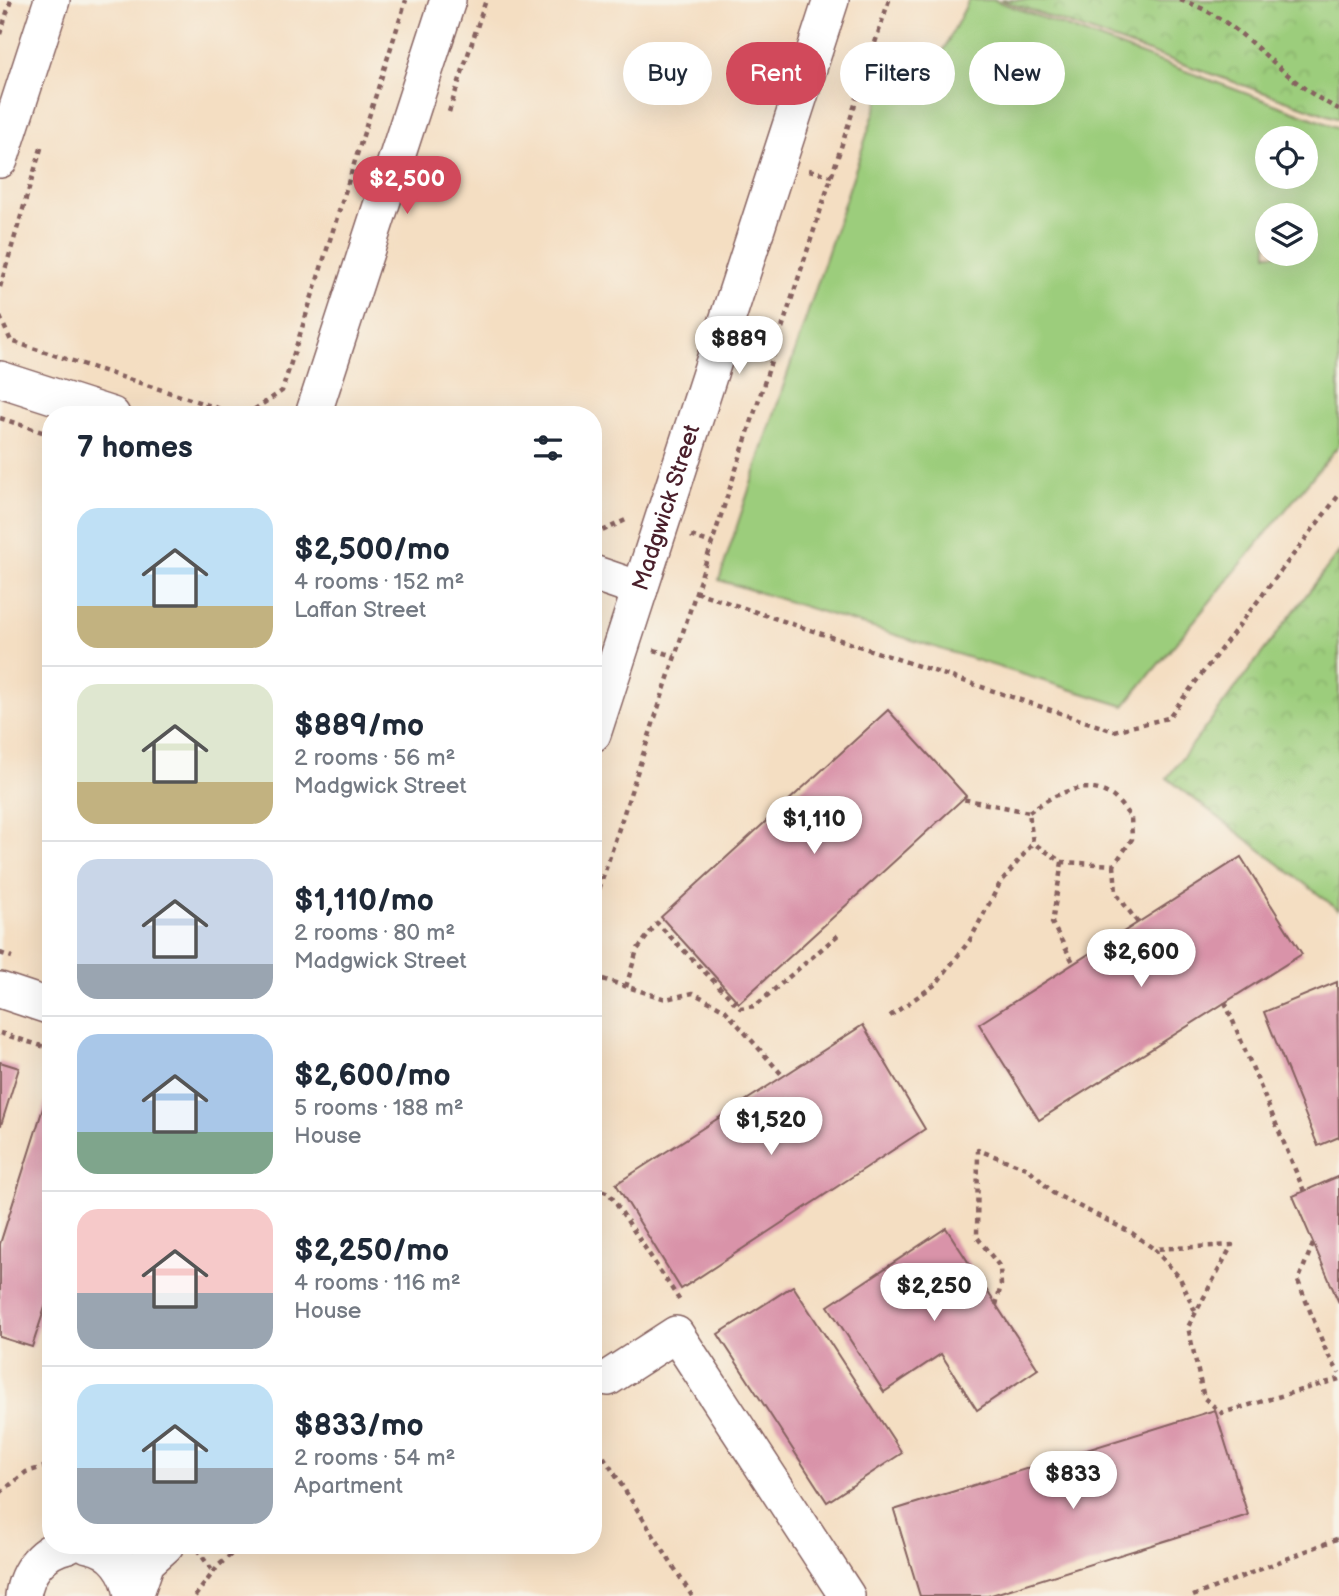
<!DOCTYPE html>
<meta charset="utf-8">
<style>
:root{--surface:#fff;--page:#f6f6f7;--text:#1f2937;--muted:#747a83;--line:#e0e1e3;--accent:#d1495b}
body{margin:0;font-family:"Balsamiq Sans",sans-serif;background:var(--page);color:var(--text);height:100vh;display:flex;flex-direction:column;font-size:26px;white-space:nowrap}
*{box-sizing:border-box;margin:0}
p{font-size:23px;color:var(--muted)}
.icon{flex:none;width:38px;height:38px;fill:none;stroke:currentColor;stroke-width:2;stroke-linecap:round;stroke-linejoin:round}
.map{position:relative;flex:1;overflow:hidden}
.sheet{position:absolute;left:42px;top:406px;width:560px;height:1148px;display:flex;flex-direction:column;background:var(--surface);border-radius:28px;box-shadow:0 7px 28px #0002}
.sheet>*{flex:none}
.hud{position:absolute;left:623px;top:42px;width:611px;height:63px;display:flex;gap:14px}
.buttons{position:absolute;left:1255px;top:126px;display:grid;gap:14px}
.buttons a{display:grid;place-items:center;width:63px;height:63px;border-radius:50%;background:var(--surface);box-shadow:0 7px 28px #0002;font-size:35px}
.price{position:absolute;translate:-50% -60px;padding:0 16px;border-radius:24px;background:#fff;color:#222;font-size:23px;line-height:46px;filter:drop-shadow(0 2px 4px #0008)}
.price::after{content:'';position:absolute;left:50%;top:42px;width:21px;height:16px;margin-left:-10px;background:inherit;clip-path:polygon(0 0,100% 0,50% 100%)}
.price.active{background:var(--accent);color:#fff}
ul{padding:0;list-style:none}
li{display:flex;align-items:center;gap:21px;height:175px;padding:0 35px}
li+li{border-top:2px solid var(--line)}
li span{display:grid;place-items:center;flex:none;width:196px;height:140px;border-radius:21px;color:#555}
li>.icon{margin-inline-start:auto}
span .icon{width:84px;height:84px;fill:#fffc;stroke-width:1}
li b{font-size:30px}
h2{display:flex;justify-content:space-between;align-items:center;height:84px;padding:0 35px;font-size:30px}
.chip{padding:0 24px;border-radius:32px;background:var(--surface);box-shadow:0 7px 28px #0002;font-size:24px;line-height:63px}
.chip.active{background:var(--accent);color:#fff}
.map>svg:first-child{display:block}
.grass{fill:#9ccd7c;stroke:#737654;stroke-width:2;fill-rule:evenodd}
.park{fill:url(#park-crowns);stroke:#737654;stroke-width:2}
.building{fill:#d993a9}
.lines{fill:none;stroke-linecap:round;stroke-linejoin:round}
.minor-casing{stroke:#866260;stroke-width:38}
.path{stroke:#866260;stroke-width:4.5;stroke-dasharray:5 5;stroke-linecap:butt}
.minor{stroke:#fff;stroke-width:35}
.labels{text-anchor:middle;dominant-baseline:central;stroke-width:5;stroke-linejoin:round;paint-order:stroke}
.street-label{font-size:23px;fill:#4a1f2b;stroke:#f7f3e8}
</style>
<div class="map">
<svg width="1339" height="1596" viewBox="0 0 1339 1596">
<defs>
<pattern id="park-crowns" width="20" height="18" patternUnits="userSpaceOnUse" patternTransform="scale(1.75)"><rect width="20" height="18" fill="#9ccd7c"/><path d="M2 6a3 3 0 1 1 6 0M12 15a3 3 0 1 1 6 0" fill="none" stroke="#88b06b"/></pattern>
</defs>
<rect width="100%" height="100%" fill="#f7f3e8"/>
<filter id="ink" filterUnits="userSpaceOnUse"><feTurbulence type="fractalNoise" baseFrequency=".0143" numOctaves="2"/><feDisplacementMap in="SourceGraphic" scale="14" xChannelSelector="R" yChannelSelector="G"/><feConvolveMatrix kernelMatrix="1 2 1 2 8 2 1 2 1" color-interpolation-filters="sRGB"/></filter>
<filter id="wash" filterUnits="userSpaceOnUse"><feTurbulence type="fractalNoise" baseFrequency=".00686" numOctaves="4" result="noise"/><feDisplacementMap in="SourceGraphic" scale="28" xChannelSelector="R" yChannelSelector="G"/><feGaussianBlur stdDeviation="1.57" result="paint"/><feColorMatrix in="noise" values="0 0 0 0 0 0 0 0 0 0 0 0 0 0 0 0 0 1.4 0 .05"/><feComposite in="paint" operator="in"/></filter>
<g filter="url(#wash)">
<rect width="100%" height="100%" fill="#f4dec2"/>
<path class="grass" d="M969 0H994L1339 128V445L1124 706 719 580 895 50 936 65ZM1267 138H1306V177H1267ZM1267 215H1306V254H1267Z"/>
<g class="park">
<polygon points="1001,0 1339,0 1339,119"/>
<polygon points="1339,552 1339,910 1167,778"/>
</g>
<g id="blocks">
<g class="building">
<polygon points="888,710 966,796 739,1003 661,917"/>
<polygon points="1241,857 1302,954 1039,1120 979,1024"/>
<polygon points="1337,982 1339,1137 1318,1146 1264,1012"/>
<polygon points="863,1025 925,1129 681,1289 616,1184"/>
<polygon points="0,1062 19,1068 1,1125 0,1125"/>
<polygon points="50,1086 51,1289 32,1347 0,1337 0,1244"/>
<polygon points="1339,1176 1339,1303 1293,1196"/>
<polygon points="946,1228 1038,1369 977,1410 941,1354 884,1392 828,1306"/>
<polygon points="793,1286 902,1453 827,1502 718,1334"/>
<polygon points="1215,1410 1248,1515 988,1596 920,1596 894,1510"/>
</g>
</g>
</g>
<g filter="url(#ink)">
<use href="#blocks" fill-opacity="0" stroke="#866260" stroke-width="2"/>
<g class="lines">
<defs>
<g id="minor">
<polyline points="0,160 52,0"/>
<polyline points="0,379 112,415"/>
<polyline points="313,415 448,0"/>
<polyline points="593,573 640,589"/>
<path id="s1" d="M593 734 831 0"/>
<polyline points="0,990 51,1007"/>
<polyline points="608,1378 676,1334 847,1596"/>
<path d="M88 1545C114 1549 129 1572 132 1596"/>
<path d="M23 1596C26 1571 43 1550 68 1545"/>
<polyline points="135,1596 147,1562 166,1545"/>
</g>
</defs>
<use href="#minor" class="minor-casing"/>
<g class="path">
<path d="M1180 0C1245 19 1279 82 1339 109"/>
<polyline points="0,34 11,0"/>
<polyline points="449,112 486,0"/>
<polyline points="809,170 832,176"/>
<polyline points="0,287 42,145"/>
<polyline points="0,317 11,341 239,415"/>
<polyline points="246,415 282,391 406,0"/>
<polyline points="0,418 51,435"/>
<polyline points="593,528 602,531 628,519"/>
<polyline points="691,536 712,543"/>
<polyline points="696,592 1114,731 1168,718 1339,495"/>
<polyline points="654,650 675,656"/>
<path d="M1029 812C1052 795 1084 778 1112 796 1119 801 1125 811 1131 817L1132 839 1114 865 1062 862 1033 843"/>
<polyline points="1062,862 1052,923 1074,964"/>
<polyline points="1114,865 1116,893 1138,923"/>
<polyline points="593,908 889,0"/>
<polyline points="0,953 12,957"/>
<polyline points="593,976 666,999 693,993 725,1010 783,1076"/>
<polyline points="626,987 637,950 657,923 740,1008 755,1006 838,935"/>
<polyline points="1225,1002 1304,1191"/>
<polyline points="890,1016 936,984 970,940 999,885 1033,843 1029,812 962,799"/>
<polyline points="0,1033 51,1049"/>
<polyline points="593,1187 609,1193 682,1304"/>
<polyline points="1313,1244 1298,1281 1326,1351 1339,1373"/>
<polyline points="996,1305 1001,1285 1000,1267 977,1237 978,1150 1029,1169 1053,1193 1132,1233 1154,1249"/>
<polyline points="1195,1311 1180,1278 1154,1249 1232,1245 1188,1327 1204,1398 1222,1413 1339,1379"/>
<polyline points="593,1440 692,1596"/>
<polyline points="0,1493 26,1472 51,1465"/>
<polyline points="197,1549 213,1572"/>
<polyline points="195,1596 219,1565 242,1545"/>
<polyline points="1193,1596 1339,1538"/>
</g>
<use href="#minor" class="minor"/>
</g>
</g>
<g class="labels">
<g class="street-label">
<text stroke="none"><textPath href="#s1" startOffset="238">Madgwick Street</textPath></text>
</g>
</g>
</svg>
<div class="buttons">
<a><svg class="icon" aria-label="locate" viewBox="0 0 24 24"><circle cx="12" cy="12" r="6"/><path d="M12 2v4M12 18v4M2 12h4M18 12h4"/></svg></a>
<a><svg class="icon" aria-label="layers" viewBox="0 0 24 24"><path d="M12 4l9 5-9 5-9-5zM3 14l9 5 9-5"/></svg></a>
</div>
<b class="price active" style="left:407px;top:216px">$2,500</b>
<b class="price" style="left:739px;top:376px">$889</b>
<b class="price" style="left:814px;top:856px">$1,110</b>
<b class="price" style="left:1141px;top:989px">$2,600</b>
<b class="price" style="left:771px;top:1157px">$1,520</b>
<b class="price" style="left:934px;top:1323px">$2,250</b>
<b class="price" style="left:1073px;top:1511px">$833</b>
<div class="hud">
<a class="chip">Buy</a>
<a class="chip active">Rent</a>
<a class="chip">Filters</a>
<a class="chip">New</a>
</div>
<section class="sheet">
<h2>7 homes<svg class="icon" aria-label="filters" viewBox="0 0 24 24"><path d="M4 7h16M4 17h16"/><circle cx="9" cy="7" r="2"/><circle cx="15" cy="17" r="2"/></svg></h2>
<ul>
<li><span style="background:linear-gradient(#bfe0f5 70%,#c2b280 0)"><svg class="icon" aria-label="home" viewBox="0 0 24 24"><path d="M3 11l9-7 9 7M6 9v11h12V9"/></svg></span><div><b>$2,500/mo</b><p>4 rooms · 152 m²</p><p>Laffan Street</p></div></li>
<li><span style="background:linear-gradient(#dfe7d0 70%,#c2b280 0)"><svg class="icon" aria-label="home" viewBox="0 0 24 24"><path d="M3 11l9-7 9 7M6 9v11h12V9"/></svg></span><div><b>$889/mo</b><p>2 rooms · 56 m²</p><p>Madgwick Street</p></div></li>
<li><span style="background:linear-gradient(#c9d6e8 75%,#9aa5b1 0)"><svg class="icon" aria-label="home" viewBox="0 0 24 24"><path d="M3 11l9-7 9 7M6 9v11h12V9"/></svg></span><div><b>$1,110/mo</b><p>2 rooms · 80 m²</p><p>Madgwick Street</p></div></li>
<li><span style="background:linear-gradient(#a9c7e8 70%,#7fa58c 0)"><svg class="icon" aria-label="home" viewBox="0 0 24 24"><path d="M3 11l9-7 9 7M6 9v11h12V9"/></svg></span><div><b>$2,600/mo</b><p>5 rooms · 188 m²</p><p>House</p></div></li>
<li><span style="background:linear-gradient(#f6c9c9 60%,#9aa5b1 0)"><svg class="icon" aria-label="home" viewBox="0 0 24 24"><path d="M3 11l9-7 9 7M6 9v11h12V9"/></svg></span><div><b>$2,250/mo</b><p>4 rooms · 116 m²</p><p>House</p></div></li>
<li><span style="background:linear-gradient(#bfe0f5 60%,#9aa5b1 0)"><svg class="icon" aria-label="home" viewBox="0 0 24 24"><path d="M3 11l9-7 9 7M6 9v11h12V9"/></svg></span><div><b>$833/mo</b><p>2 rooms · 54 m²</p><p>Apartment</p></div></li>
</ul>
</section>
</div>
